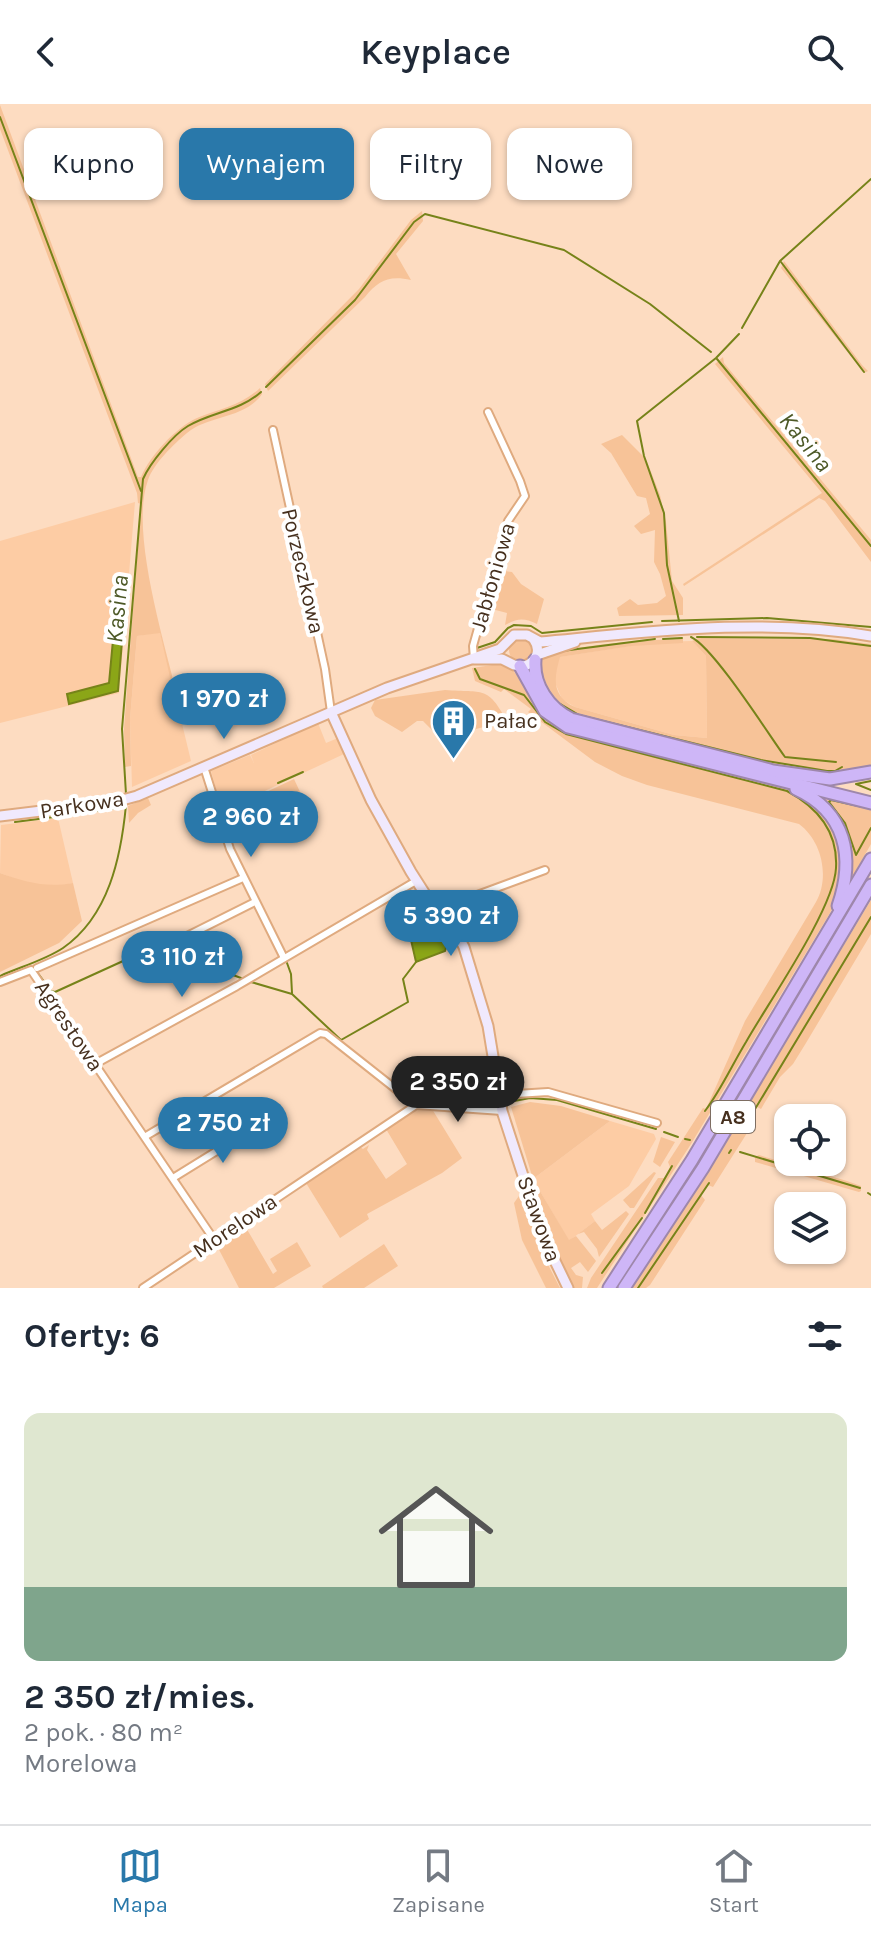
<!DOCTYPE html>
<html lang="pl">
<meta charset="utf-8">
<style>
:root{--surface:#fff;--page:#f2f2f3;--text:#1f2937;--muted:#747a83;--line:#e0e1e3;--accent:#2978aa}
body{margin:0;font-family:Karla,sans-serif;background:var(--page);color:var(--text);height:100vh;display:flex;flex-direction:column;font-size:30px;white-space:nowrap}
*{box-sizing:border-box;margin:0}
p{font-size:26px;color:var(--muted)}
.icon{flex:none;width:44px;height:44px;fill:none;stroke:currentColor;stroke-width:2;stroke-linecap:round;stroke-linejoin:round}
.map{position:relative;height:1184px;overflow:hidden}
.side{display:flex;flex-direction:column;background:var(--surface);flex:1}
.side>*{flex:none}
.guide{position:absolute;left:24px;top:24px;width:824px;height:72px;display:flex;gap:16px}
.tools{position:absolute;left:774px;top:1000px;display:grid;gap:16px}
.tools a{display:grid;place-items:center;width:72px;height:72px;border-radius:16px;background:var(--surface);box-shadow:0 2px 6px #0004;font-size:40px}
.price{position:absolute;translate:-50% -68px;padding:0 18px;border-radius:28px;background:var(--accent);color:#fff;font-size:26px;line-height:52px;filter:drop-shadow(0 2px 4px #0008)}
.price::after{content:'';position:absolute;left:50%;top:48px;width:24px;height:18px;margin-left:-12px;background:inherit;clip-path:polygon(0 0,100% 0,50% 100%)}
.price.selected{background:#222;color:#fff}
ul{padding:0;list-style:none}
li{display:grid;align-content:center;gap:16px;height:424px;padding:0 24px}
li span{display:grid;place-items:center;height:248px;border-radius:16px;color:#555}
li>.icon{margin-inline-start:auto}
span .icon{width:144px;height:144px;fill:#fffc;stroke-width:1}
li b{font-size:34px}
h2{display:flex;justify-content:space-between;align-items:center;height:96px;padding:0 24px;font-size:34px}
.chip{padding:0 28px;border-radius:16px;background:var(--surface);box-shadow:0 2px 6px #0004;font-size:28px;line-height:72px}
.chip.selected{background:var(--accent);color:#fff}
header{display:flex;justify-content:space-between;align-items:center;height:104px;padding:0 24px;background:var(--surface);font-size:36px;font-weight:600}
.dock{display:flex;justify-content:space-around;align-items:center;height:112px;border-top:2px solid var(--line);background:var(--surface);font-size:22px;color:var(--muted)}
.dock a{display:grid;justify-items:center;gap:4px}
.dock .selected{color:var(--accent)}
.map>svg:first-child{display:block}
.built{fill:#fdcca4}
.green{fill:#f7c398}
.water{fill:#8ba617;stroke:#768319;stroke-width:2}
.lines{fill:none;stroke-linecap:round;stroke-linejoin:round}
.stream{stroke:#768319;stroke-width:2}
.street-casing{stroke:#dfaa7f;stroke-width:10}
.secondary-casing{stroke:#dfaa7f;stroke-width:13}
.highway-casing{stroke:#9e87ab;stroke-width:15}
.street{stroke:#fff;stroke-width:6}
.secondary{stroke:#f0e9fd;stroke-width:9}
.highway{stroke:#ceb6f7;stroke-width:11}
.labels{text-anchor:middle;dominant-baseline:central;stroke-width:8;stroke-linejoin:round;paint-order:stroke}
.shield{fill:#fff;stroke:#7e6e62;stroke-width:2}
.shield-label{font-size:20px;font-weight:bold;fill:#46301e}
.street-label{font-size:22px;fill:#46301e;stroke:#fff}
.poi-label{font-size:22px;fill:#46301e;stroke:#fff;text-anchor:start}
.water-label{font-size:24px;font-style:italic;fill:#4d5927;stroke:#fff}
</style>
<header><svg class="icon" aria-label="back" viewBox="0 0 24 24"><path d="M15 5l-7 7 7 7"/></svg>Keyplace<svg class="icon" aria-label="search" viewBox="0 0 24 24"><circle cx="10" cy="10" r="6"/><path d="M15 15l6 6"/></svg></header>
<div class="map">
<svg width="871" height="1184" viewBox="0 0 871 1184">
<rect width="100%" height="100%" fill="#fddcc1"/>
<g class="built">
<polygon points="135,398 119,589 0,619 0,437"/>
<polygon points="160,528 191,657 132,683 130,615 137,532"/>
<polygon points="692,537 706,552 707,634 674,631 575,603 562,595 554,576 559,553 656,538"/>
<polygon points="318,619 326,639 338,634 344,650 222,707 211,667 250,651 254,659 251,651"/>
<polygon points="58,714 73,779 54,783 32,781 0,769 1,721"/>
<polygon points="610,1017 654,1030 656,1035 629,1082 591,1110 595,1117 569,1137 533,1075"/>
</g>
<g class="green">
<path d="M0 1 138 373H141C150 352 175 324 197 314 219 305 242 301 260 284L262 290C245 315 208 311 187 329 173 341 154 359 148 376 129 428 166 543 179 599L176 600 160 529 137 532 130 615 131 662 125 663 124 625 141 400 138 399 137 389 0 25Z"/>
<path d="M422 107 423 117 396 150 411 176C388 171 378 177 365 193L268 287 265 280 359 185 411 116Z"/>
<polygon points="784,157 862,261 868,267 864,269 781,164"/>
<polygon points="723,253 724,259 871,436 871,458 825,397 819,394 684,482 683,480 822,389 715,260"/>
<polygon points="622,331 646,355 660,391 666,418 672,477 683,494 683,511 619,512 617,504 630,495 638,501 657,499 666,492 660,470 654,458 655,426 641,430 634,422 650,410 646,394 637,392 611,349 601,340"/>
<path d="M497 466 512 468 521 480 544 495 537 520C524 514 518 514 505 521L507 509 488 504Z"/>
<circle cx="521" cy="546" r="12"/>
<path d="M698 534 833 535 871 540V665L860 668 810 671 568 610C553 596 535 578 542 556 566 539 654 536 683 535V539L632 542 560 553C554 574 551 592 575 603L674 631 707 634 706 552 692 537Z"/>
<path d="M499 560C521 566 522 581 533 598 542 613 554 621 569 628L794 687 826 712 843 749 839 789 830 809 691 1040 597 1184H587L591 1174 658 1074H664L670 1063 668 1058 703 1004 706 1005 745 917 816 798C830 773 822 737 799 720L647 681 622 672 595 658 528 608 531 605 504 585 501 588 475 577 472 564Z"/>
<path d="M445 586C484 589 487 581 507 617L476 625 461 636 436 630 423 617H417L402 628 375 612 371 604 375 596Z"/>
<polygon points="294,675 308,705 274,722 260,691"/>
<polygon points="809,688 871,704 871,740 850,777 848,746"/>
<polygon points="148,694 151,701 138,709 129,719 128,702"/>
<path d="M0 769C26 778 45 784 73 779L82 817 59 839 0 868Z"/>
<polygon points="871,796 871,830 806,939 793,960 780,973 761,1005 757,1003 750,1015 754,1018 713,1083 708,1081 701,1091 705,1096 650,1181 646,1184 632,1184 717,1052"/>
<polygon points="530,998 561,1002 610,1017 533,1075 511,1003"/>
<polygon points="424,1005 432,1005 462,1054 442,1069 367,1110 369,1115 340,1134 306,1079 360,1043 363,1045 369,1041 367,1046 386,1075 407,1060 386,1025 413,1007"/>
<polygon points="661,1033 675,1038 660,1063 653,1058"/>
<polygon points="759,1051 847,1077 861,1082 861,1087 859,1088 755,1058 755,1053"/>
<polygon points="654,1068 656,1069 634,1104 630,1104 623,1096"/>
<polygon points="537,1082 569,1136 576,1132 596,1157 588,1168 580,1158 571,1164 576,1171 583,1173 582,1184 573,1184 547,1132 532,1085"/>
<polygon points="521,1089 539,1143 560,1184 546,1184 522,1136 514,1099"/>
<polygon points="626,1107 629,1110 599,1153 597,1145 584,1128 578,1130 595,1117 602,1126"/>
<polygon points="245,1122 273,1170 277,1167 270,1155 297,1138 311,1162 274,1184 239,1184 216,1140"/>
<polygon points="384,1140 398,1162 364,1184 323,1184 322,1182"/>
</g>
<g class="water">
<polygon points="113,536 122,537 118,587 69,600 67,590 109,579"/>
<polygon points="437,816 449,834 445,847 416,858 411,836"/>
</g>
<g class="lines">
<g class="stream">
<polyline points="0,13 141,387"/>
<polyline points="781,158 864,268"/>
<polyline points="742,224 780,157 871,75"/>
<polyline points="717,255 871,442"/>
<polyline points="266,283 355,196 414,118 425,110 564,146 650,200 711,248"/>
<polyline points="662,517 767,514 871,523"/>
<polyline points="679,517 667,461 664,409 644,352 637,317 716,254 739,230"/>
<path d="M691 533C714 544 767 628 785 653L836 658"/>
<polyline points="697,533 810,534 871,542"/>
<polyline points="663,535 682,534"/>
<polyline points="477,544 495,538 508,524 514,521 531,522 542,529 652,518"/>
<polyline points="562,547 655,535"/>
<path d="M475 565 480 575 524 591 545 618 566 630 787 687C817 703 838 728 836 764 834 805 768 899 746 938 732 961 721 986 705 1007"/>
<polyline points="544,579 551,591"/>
<polyline points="557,598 579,611 761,656 827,667 835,667 842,663"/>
<polyline points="871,677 856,680 871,686"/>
<polyline points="278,679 303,668"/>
<path d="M126 690 122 625 143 375C150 359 173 331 188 322 211 308 240 307 261 288"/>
<polyline points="863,703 831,696 829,698 845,719 856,751 871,724"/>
<polyline points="869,705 871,705"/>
<polyline points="68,711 116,704"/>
<polyline points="15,718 62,712"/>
<polyline points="287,859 291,870 292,889"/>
<polyline points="37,868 51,887 55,888 156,842 241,874"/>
<path d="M0 872C20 863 45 856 63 844 109 812 121 753 126 701"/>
<polyline points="251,878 292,890 341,936 408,898 403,875 416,858"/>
<polyline points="418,996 495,1002"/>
<polyline points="508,1012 506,1003 509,998 530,994 557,996 656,1025"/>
<polyline points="749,1015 871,813"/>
<polyline points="664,1028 678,1033"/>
<polyline points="685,1035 690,1036"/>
<polyline points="740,1048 860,1084"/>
<polyline points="729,1049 731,1046"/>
<polyline points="868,1089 871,1091"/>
<polyline points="645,1109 672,1062"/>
<polyline points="602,1169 642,1114"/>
<polyline points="638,1184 709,1079"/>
</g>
<defs>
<g id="street">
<polyline points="273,326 325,565 331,608"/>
<polyline points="474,555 473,542 508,417 525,392 520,377 488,308"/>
<polyline points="204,663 230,745 284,854"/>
<polyline points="441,809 469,794 545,766"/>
<polyline points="169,841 255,798"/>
<polyline points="37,864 243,774"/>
<polyline points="0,878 31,866 215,1137"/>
<polyline points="95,960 237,882 416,777"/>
<polyline points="499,991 548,988 657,1019"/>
<polyline points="146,1032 320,929 326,930 416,1001"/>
<polyline points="173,1074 257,1022"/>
<polyline points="143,1184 416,1001 502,1007"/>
</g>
<g id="secondary">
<polyline points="537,551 575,538"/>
<path d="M474 555H502L514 561 525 562C537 557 541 546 534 536"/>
<polyline points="331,608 371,696 411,768 425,790 453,822 464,843 488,922 502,1007 542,1130 568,1184"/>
<path d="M0 712 115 698 137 692 387 584 500 545 514 531H527L540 538C648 528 763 513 871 532"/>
</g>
<g id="highway">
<path d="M535 556C533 581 549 604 571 615L770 666"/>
<polyline points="520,562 545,607 568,623 871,699"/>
<polyline points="773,667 830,675 871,668"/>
<path d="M796 685C846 708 855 753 838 802"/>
<polyline points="609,1184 692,1056 871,755"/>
<polyline points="624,1184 703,1064 871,781"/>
</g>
</defs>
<use href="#street" class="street-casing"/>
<use href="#secondary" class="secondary-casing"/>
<use href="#highway" class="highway-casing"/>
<use href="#street" class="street"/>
<use href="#secondary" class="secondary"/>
<use href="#highway" class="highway"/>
</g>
<defs>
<symbol id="building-pin" viewBox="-11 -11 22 30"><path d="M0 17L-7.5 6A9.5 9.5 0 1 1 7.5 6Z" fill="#2978aa" stroke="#fff"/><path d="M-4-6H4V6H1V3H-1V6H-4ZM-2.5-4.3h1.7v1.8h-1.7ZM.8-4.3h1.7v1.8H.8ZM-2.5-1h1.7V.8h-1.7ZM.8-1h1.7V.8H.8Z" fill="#fff"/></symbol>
</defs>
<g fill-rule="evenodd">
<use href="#building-pin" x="428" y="592" width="51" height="69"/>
</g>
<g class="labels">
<rect class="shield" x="711" y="997" width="44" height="32" rx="6"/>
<g class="shield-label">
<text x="733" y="1013">A8</text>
</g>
<g class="street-label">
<text transform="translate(303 467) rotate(77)">Porzeczkowa</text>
<text transform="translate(493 473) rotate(-74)">Jabłoniowa</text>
<text transform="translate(82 701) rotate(-9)">Parkowa</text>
<text transform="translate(69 922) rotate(56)">Agrestowa</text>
<text transform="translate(539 1115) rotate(70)">Stawowa</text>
<text transform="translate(235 1122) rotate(-34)">Morelowa</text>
</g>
<g class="poi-label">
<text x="484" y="617">Pałac</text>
</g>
<g class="water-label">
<text transform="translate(806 338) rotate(51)">Kasina</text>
<text transform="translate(117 505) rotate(-85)">Kasina</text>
</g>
</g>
</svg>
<div class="tools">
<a><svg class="icon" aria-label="locate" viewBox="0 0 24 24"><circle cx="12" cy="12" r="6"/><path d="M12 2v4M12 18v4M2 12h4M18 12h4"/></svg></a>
<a><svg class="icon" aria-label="layers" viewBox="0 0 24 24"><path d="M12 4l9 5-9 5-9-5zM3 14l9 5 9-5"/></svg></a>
</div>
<b class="price" style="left:224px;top:637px">1 970 zł</b>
<b class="price" style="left:251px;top:755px">2 960 zł</b>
<b class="price" style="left:451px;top:854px">5 390 zł</b>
<b class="price" style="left:182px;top:895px">3 110 zł</b>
<b class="price selected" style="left:458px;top:1020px">2 350 zł</b>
<b class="price" style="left:223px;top:1061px">2 750 zł</b>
<div class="guide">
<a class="chip">Kupno</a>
<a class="chip selected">Wynajem</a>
<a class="chip">Filtry</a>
<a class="chip">Nowe</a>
</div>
</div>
<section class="side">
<h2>Oferty: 6<svg class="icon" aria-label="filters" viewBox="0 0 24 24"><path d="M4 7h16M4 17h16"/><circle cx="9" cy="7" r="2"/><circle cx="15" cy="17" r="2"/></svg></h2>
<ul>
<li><span style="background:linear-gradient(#dfe7d0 70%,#7fa58c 0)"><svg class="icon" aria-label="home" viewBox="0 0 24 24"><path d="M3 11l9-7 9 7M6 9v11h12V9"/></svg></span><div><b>2 350 zł/mies.</b><p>2 pok. · 80 m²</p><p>Morelowa</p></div></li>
</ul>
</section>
<nav class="dock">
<a class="selected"><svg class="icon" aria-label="map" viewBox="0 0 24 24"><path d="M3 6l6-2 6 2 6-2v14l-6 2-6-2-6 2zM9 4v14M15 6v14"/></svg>Mapa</a>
<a><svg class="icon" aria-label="saved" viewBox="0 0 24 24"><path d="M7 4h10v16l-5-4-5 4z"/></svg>Zapisane</a>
<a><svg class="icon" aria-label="home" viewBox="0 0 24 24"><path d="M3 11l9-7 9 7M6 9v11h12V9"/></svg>Start</a>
</nav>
